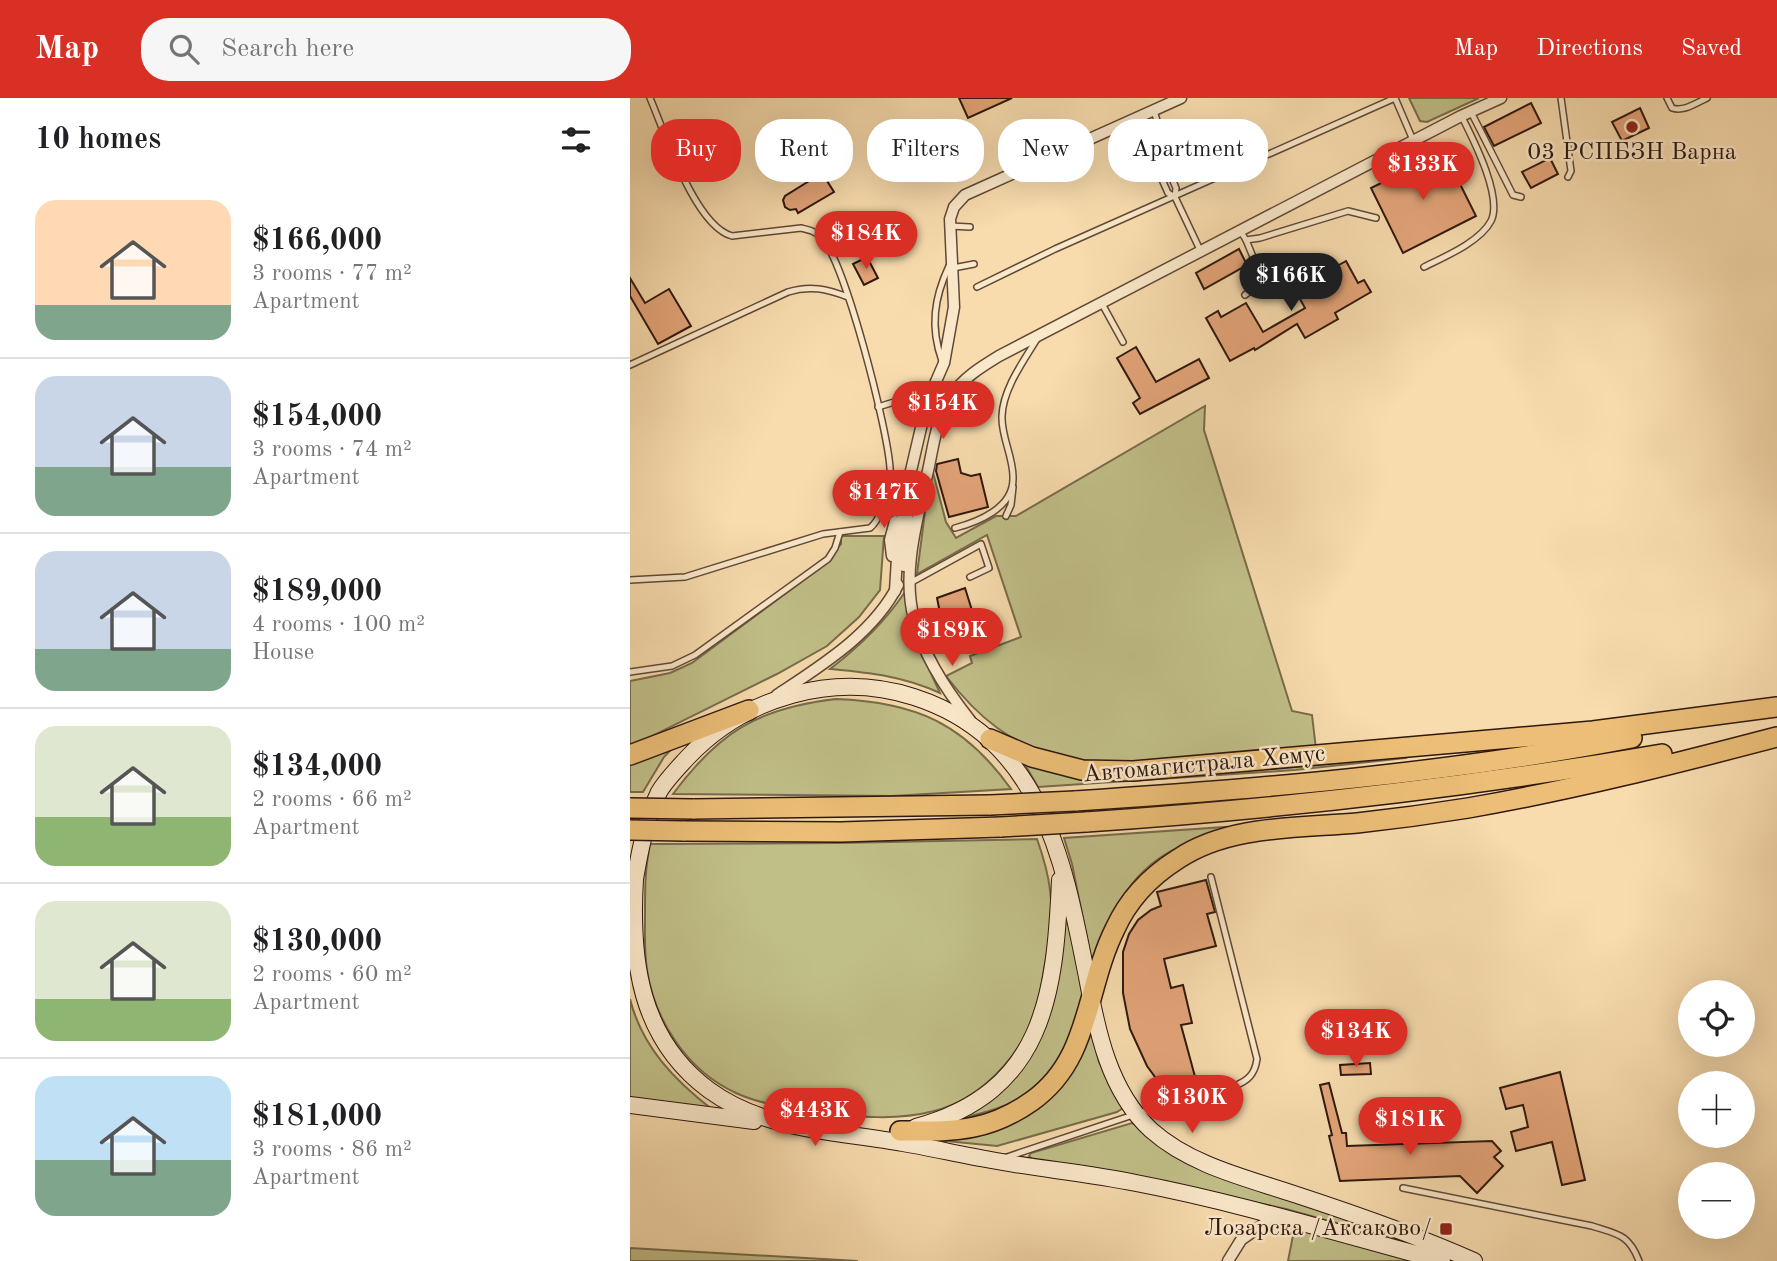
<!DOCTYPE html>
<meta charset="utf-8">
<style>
:root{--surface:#fff;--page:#f6f6f6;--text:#202124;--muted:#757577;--line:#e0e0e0;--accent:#d93025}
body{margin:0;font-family:"Old Standard TT",serif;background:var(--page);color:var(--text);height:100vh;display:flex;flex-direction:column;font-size:26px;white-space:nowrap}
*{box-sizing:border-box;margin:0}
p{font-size:23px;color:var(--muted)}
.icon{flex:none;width:38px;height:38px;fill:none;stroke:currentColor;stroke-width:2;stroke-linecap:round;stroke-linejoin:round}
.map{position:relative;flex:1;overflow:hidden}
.sheet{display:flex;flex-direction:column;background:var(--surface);width:630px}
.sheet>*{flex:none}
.hud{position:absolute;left:21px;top:21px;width:665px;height:63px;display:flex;gap:14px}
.buttons{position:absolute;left:1048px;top:882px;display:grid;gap:14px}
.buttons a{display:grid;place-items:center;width:77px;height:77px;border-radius:50%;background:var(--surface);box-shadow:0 7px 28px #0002;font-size:35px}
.price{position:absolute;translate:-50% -60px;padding:0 16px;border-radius:24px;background:var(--accent);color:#fff;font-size:23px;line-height:46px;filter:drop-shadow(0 2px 4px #0008)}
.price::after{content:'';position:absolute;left:50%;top:42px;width:21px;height:16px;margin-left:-10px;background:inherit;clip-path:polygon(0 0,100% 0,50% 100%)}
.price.selected{background:#222;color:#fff}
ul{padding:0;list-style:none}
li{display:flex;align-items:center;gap:21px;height:175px;padding:0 35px}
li+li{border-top:2px solid var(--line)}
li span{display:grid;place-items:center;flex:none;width:196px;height:140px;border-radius:21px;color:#555}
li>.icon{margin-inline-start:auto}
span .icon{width:84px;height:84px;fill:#fffc;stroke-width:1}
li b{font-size:30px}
h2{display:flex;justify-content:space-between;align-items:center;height:84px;padding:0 35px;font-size:30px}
.tag{padding:0 24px;border-radius:28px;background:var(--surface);box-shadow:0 7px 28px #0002;font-size:24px;line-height:63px}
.tag.selected{background:var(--accent);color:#fff}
header{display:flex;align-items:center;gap:42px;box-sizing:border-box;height:98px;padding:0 35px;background:var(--accent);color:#fff}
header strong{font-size:33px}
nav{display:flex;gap:38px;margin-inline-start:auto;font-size:24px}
.search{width:490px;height:63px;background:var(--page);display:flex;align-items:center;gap:18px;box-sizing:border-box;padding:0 24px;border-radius:28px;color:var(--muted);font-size:26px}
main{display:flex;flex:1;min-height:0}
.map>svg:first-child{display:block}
.green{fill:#c1bf88;stroke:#786b4b;stroke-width:2}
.building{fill:#e4a579;stroke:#2e170e;stroke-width:2}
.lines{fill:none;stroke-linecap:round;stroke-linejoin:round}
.lane-casing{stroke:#604836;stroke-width:8}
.street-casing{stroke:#604836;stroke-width:13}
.secondary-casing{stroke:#2e170e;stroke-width:18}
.highway-casing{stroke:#2e170e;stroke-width:22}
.lane{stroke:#fae8ca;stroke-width:5}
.street{stroke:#fae8ca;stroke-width:10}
.secondary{stroke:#fae8ca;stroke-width:16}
.highway{stroke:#ecbe77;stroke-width:19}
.highway-bridge-casing{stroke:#2e170e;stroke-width:22;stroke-linecap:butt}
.highway-bridge{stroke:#ecbe77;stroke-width:19}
.poi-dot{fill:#8f2418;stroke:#fae8ca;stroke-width:2.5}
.labels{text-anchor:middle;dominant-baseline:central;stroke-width:5;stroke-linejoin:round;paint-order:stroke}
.poi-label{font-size:24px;fill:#2e170e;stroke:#fae8ca}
.street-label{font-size:24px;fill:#2e170e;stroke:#fae8ca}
</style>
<header>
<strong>Map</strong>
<div class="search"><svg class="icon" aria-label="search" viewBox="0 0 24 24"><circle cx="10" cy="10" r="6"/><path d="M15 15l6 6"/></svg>Search here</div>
<nav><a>Map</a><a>Directions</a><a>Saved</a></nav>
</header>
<main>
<section class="sheet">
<h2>10 homes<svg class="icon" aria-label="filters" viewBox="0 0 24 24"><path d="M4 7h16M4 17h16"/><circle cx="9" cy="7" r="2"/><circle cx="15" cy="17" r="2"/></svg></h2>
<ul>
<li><span style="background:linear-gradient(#ffd9b3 75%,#7fa58c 0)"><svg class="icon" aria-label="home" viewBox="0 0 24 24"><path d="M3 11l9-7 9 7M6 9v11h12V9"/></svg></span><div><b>$166,000</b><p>3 rooms · 77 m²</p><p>Apartment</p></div></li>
<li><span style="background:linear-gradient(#c9d6e8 65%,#7fa58c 0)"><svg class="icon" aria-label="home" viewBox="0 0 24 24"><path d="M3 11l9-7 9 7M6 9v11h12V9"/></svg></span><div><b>$154,000</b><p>3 rooms · 74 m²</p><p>Apartment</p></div></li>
<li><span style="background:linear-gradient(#c9d6e8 70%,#7fa58c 0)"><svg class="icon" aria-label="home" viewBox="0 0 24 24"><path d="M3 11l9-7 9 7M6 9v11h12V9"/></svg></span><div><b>$189,000</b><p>4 rooms · 100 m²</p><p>House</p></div></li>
<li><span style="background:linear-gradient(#dfe7d0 65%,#8fb573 0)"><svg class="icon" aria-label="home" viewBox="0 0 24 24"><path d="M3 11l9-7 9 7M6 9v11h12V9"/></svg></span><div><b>$134,000</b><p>2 rooms · 66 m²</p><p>Apartment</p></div></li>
<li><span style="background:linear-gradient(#dfe7d0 70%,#8fb573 0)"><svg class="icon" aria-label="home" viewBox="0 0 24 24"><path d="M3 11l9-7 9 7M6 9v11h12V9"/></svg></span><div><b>$130,000</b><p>2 rooms · 60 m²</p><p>Apartment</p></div></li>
<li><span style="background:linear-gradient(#bfe0f5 60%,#7fa58c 0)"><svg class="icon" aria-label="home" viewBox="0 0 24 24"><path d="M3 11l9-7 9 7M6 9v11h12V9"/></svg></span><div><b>$181,000</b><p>3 rooms · 86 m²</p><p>Apartment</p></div></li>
</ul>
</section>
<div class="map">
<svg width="1147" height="1163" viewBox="0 0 1147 1163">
<rect width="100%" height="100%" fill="#f8dcae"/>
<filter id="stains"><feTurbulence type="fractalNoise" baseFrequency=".00286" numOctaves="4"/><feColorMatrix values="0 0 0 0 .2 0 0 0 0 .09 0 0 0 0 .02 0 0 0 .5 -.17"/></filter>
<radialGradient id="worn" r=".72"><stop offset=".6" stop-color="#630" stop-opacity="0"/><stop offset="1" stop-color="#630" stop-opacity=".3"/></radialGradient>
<g class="green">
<polygon points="779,0 849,0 797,24 790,23"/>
<path d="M575 308 574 332 662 613 682 617 686 651C642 655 598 658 553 661 448 669 385 668 316 578L342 565 340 558 391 539 357 437 287 476 301 367 316 424 326 440 366 418H386Z"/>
<polygon points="211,438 254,438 250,492 229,519 197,548 147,576 0,649 0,583 40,575 62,565 190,470 211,446"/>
<path d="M275 494 280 524 287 545 310 595C273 578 241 575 200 571 229 549 254 525 275 494Z"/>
<path d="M206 601C285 604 334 625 381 691L262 698 43 696C89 634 128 610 206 601Z"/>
<polygon points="50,642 34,659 13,694 0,694 0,664"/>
<polygon points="769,656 775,660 665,672 408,689 393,663 416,671"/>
<path d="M595 729C580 743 559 743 541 753 498 776 477 821 462 865L442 766 434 740Z"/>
<path d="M407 741C413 758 418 774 420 792 424 818 419 845 414 871 412 884 410 899 406 912 392 957 351 1001 304 1013 266 1023 228 1019 189 1014 161 1010 132 1007 106 995 58 973 25 924 17 872 14 853 15 833 15 814 15 787 15 773 20 746L207 745Z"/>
<path d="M437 812C442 838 451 865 453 891 454 903 448 916 444 927 424 995 380 1011 317 1023L384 978 434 836Z"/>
<path d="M0 901C12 949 45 983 83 1012L0 1000Z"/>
<polygon points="459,919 469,964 493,1010 487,1014 367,1048 264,1038 335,1032 409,1003"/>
<polygon points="502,1025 726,1125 778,1145 656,1111 541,1086 402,1061 399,1058 401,1055"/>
<polygon points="665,1127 782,1163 658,1163"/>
<polygon points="0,1150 228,1163 0,1163"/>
</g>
<g class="building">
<polygon points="329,0 382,0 338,20"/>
<polygon points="901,5 911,25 864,48 854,29"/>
<polygon points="1010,10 1019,30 992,43 982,24"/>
<polygon points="814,54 846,118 773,155 741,90"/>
<polygon points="920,60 928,76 901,90 892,74"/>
<polygon points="192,75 204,94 168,115 166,111 160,112 155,109 153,102 155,98"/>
<polygon points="609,151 617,167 574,191 566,175"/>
<polygon points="237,159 248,180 234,187 223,166"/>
<polygon points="716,163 728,185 734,182 741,194 705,215 708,221 675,240 667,226 625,252 624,250 600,263 576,220 588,213 591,219 616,205 633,234 675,210 665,192"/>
<polygon points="0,180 15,205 39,191 61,228 28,246 0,198"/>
<polygon points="506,249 526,284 569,261 579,280 510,316 503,305 510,300 487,260"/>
<polygon points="328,361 331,375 341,378 350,376 358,409 319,419 306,373 307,366"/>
<polygon points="335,490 350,538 323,549 312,525 307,500"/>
<polygon points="576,782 585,814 577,816 586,848 534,861 541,890 553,887 562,925 551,927 567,986 539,993 528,983 517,968 500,931 493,895 493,854 499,836 508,822 521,812 531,808 527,794"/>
<polygon points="740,965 741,976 711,977 710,967"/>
<polygon points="930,974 955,1082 932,1087 922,1044 886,1053 881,1034 898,1029 895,1015 893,1007 876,1011 870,990"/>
<polygon points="699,985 712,1035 716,1035 717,1048 862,1043 871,1053 864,1059 873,1068 847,1095 830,1078 710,1083 699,1038 702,1037 690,987"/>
</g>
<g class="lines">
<defs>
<g id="lane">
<polyline points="931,0 941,73 938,79"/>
<path d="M1037 0 1042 10C1054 14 1066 5 1077 0"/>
<polyline points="524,13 530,32 529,50 546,90 545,99 571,154"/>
<polyline points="841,14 883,97 891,99"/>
<polyline points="505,21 538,95 545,99"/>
<polyline points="320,128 340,129"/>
<polyline points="611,134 616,142 630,140 718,113 746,120"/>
<path d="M794 169C814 159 850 144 861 123 873 99 843 41 832 19"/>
<polyline points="323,170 344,166"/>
<polyline points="347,189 425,151 765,0 783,42"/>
<polyline points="615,197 633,183 616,142"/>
<polyline points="471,204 493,244"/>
<path d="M312 263C300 229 304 200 319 168"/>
<path d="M0 267 158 194C180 187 197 191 218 199"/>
<polyline points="248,309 277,300"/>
<polyline points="376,418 381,407 383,389"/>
<path d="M325 430C348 424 383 410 383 381 384 360 371 339 372 318 373 291 393 264 407 241"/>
<path d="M0 482 55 479 193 436 240 430C252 421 261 385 260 370 258 333 215 162 191 139 185 133 179 132 171 130L102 138C65 128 35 35 20 0"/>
<polyline points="280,485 351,446 359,470 340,479"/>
<polyline points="0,574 42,568 65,557 198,461 205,450 210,434"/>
<path d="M377 1059 506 1016 604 988C618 983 625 976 627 961L581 779"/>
<path d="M773 1090 962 1128C987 1136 999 1136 1009 1163"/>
</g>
<g id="street">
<polyline points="262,458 260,442 265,423"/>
<polyline points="274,468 278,421"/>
<polyline points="265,493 268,444 280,377 297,304 314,265 324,209 320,121 324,109 335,97 551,0"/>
<path d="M147 597C192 567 243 536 268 487"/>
<path d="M340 622C316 592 294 559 284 521 271 472 289 416 299 368 304 344 307 320 321 298 333 280 351 269 369 258L831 18 871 0"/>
<polyline points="598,1163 611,1142 635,1125 642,1115"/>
</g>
<g id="secondary">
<polyline points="0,1007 124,1023"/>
<path d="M286 1029C414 994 425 898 430 782"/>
<path d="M812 1163C710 1136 610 1105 506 1085 458 1075 409 1071 361 1062 332 1057 302 1050 273 1045 207 1033 135 1033 79 992 10 941 0 863 5 781 10 752 16 721 29 694 36 682 48 670 58 659 115 599 204 573 284 599 412 640 434 763 457 879 467 933 479 993 521 1032 560 1067 616 1080 664 1096 725 1116 786 1137 844 1163"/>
</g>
<g id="highway">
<polyline points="360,641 402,659 452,672 503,673 963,633 1147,609"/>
<polyline points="0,657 119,612"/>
<path d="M445 703C631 691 818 675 1002 640"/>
<polyline points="63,711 360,707"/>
<path d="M456 724C649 711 841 689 1032 656"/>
<polyline points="53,733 211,734 371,729"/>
<path d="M270 1033C295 1033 320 1034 344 1029 364 1025 385 1015 402 1003 461 961 455 891 485 831 498 802 521 778 548 761 598 727 669 730 727 725 764 721 801 716 838 710 942 692 1044 666 1147 639"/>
</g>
</defs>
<use href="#lane" class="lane-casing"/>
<use href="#street" class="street-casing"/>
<use href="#secondary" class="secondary-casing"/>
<use href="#highway" class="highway-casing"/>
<use href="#lane" class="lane"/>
<use href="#street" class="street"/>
<use href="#secondary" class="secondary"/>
<use href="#highway" class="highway"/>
<defs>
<g id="highway-bridge">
<polyline points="360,707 445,703"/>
<polyline points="0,710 63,711"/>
<polyline points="371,729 456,724"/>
<polyline points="0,732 53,733"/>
</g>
</defs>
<use href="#highway-bridge" class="highway-bridge-casing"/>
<use href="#highway-bridge" class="highway-bridge"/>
</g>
<g class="poi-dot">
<circle cx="1002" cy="29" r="7"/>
<rect x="809" y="1124" width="14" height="14" rx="3.5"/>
</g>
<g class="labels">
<g class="poi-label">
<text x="1002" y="55">03 РСПБЗН Варна</text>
<text x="802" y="1131" text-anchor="end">Лозарска /Аксаково/</text>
</g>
<g class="street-label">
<text transform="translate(574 667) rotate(-5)">Автомагистрала Хемус</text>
</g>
</g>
<rect width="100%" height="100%" filter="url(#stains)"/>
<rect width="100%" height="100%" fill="url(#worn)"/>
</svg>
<div class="buttons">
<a><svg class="icon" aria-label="locate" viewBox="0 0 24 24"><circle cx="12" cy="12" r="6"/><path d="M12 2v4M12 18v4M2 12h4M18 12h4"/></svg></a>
<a>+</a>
<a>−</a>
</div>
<b class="price" style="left:793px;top:104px">$133K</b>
<b class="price" style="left:236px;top:173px">$184K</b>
<b class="price selected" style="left:661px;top:215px">$166K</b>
<b class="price" style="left:313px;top:343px">$154K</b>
<b class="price" style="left:254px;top:432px">$147K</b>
<b class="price" style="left:322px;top:570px">$189K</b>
<b class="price" style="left:726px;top:971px">$134K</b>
<b class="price" style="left:562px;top:1037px">$130K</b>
<b class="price" style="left:185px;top:1050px">$443K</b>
<b class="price" style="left:780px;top:1059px">$181K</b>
<div class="hud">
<a class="tag selected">Buy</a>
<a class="tag">Rent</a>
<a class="tag">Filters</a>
<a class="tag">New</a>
<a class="tag">Apartment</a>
</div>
</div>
</main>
